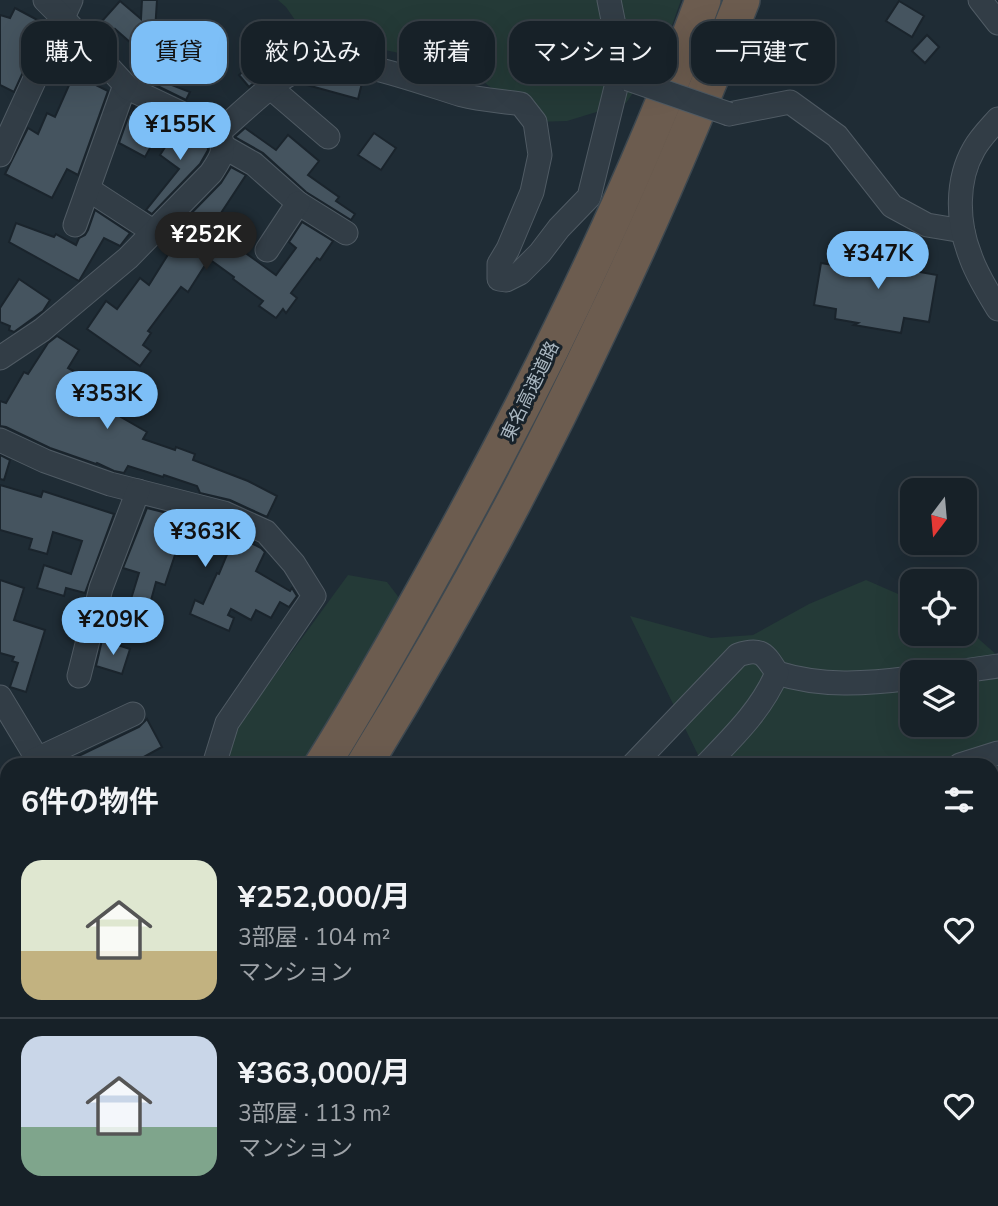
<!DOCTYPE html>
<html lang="ja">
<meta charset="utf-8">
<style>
:root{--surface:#172128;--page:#242e34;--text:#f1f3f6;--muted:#9ea3a8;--line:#363e45;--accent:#7dbff7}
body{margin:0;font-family:"Nunito Sans","Noto Sans JP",sans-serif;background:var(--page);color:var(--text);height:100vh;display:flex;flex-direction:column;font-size:26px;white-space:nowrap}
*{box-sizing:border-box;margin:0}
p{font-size:23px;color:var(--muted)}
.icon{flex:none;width:38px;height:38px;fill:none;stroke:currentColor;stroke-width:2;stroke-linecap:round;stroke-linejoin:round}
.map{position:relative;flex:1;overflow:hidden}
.sheet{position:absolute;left:0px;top:758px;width:999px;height:450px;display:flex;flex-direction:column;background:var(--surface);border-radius:21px 21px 0 0;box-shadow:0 7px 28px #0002,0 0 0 2px var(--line)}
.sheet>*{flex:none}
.banner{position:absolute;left:21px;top:21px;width:957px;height:63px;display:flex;gap:14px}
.needle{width:46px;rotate:196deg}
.buttons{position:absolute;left:900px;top:478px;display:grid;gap:14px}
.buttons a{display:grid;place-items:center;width:77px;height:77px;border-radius:14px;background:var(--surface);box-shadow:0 7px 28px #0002,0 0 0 2px var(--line);font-size:35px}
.price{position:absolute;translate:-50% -60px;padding:0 16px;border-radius:24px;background:var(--accent);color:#111;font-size:23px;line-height:46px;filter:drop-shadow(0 2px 4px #0008)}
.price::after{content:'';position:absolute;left:50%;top:42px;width:21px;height:16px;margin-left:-10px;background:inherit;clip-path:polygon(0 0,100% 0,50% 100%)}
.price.selected{background:#222;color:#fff}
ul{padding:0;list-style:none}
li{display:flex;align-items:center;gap:21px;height:175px;padding:0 21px}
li+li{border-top:2px solid var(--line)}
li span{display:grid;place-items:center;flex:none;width:196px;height:140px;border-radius:21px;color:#555}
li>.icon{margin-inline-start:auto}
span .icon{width:84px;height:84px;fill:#fffc;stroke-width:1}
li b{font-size:30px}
h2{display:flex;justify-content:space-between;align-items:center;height:84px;padding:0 21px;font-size:30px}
.tag{padding:0 24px;border-radius:21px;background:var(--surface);box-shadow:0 7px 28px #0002,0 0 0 2px var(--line);font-size:24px;line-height:63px}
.tag.selected{background:var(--accent);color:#111}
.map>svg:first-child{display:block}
.green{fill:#243a37;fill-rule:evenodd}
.building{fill:#45545f;stroke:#1a242c;stroke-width:2}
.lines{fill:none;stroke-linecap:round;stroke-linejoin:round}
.minor-casing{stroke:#505b64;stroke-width:25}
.highway-casing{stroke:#3d4850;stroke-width:38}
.minor{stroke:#323d46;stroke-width:23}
.highway{stroke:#6c5c4f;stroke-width:35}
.minor-bridge-casing{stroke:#505b64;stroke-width:25;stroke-linecap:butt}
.minor-bridge{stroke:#323d46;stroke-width:23}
.labels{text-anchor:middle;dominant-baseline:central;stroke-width:6;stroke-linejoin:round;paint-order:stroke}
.street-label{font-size:18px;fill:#acb9c3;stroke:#18222a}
</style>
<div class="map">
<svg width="998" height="1206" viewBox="0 0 998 1206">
<rect width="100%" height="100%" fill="#1f2c35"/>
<g class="green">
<polygon points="278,0 681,0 664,48 626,103 567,121 535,122 480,79 418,57 304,33 286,7"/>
<polygon points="348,575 387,582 400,599 372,663 300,765 212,765 234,731"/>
<path d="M866 580 912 600V634H964V626L998 656V1206H99L103 1200H992V765H703L630 616 711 638 753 635 809 604ZM912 672H964V724H912Z"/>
<polygon points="0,1041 7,1041 7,1166 0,1175"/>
</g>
<g class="building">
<polygon points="142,0 157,0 155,31 158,33 153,47 131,43 115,29 104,42 94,30 120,1 141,19"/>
<polygon points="899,1 924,16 912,37 886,21"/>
<polygon points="15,8 45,24 14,92 0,85 0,15 10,18"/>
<polygon points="927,35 939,47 925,63 912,51"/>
<polygon points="67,49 78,55 84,61 76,75 108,91 78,175 67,169 52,198 5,174 28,128 38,134 47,113 55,117 70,83 52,76"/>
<polygon points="144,50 178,63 169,84 190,92 186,100 135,75"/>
<polygon points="258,59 268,71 249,87 239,75"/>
<polygon points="325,76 335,76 362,83 358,99 307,85 308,80"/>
<polygon points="132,106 134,106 131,116 138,119 133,129 154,141 145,157 119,143"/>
<polygon points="178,127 207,142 208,150 200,164 152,214 146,210 179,169 160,155"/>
<polygon points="245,128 276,150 288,135 319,161 308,175 339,197 336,201 355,214 351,220 306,192 263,153 235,137"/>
<polygon points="374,133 396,148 381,170 358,155"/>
<polygon points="231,167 246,175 221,213 233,222 227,230 244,242 240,249 276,275 296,248 289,242 302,222 333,241 320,260 317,258 291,293 297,298 286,313 283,309 276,318 259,306 263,301 233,279 234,277 209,259 188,292 181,287 148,331 151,333 143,345 151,351 140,366 87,329 106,301 117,309 140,278 149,285 179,237 173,232 221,183"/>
<polygon points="95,210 130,233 120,246 104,238 79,281 9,242 16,223 54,237 56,234 76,245 79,238 85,235 88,230"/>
<polygon points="873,247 917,255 914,271 937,275 929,322 904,318 901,333 854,325 858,323 835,319 836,309 814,305 821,263 869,271"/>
<polygon points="19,279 50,300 43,311 14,332 9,330 10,326 0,322 0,308"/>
<polygon points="57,336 79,350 68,368 98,384 91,398 123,415 121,417 147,432 143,439 175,450 176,447 195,454 193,460 248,481 277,496 267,517 230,500 200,493 197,486 164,475 163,477 128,466 124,473 114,471 97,463 96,464 50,448 6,427 0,426 0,401 6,403 24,372 28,374 48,343"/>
<polygon points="0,455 10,460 4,480 0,479"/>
<polygon points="0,485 41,497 43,491 114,514 85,593 66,588 64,596 37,588 44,565 71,574 82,541 53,532 47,554 29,549 32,539 0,530"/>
<polygon points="147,508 219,526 254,542 253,544 261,548 265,552 256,571 290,591 292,588 297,596 289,607 280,602 271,618 256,610 251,620 231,609 228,615 234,618 229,631 190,614 195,600 203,604 217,573 219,574 231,545 197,530 195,537 185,534 179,556 175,555 165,585 156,582 150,604 131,599 139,573 123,568"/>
<polygon points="0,580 24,588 14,620 45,630 26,692 10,687 18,663 12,661 14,657 0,653"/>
<polygon points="102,640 130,649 122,674 96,666"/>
<polygon points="147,719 162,747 129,765 60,765 139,727"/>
</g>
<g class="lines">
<defs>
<g id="minor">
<polyline points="980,0 998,23"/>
<polyline points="271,88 328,137"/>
<polyline points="729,114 790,102 837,136 892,206 927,225 963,231"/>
<path d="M998 119C990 128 980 138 974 149 956 180 957 222 970 255 976 274 988 292 998 309"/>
<path d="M219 132C247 109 275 77 310 64 342 52 428 85 462 95 481 100 502 101 521 104L535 122 540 155 532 192 508 249 499 264V279L506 280 520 273 540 253 559 228 589 197 619 75 618 45 609 0"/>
<polyline points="224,147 254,164 298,203 346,233"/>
<polyline points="0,155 71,0"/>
<polyline points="88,189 154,232"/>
<polyline points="75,225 125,85"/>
<polyline points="267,250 298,203"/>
<path d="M0 358 42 330 128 258 211 173C222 156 226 152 219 132L189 117 128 88 62 17 45 0"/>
<polyline points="0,440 45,461 110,484 224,513 266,532 294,564 314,596 227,723 214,765"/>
<polyline points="956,672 998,666"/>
<path d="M777 673C822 687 866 684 912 678"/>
<polyline points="79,676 101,588 138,491"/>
<polyline points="0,697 32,750 37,765"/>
<polyline points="35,760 133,714"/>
<path d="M633 765 738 655C761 647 765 654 777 673 762 709 733 737 706 765"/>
<polyline points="960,765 998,753"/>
<polyline points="0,956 7,960"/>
<polyline points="480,1206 481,1200"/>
<polyline points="515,1206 517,1200"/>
<polyline points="579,1206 579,1200"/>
</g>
<g id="highway">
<path d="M322 765C370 688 414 609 457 530 550 359 636 183 703 0"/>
<path d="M364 765C450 625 529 480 599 331 651 223 698 112 742 0"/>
<polyline points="12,1206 16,1200"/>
<polyline points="54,1206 58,1200"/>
</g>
</defs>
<use href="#minor" class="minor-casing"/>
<use href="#highway" class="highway-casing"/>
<use href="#minor" class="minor"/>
<use href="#highway" class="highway"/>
<defs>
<polyline id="minor-bridge" points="628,79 729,114"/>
</defs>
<use href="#minor-bridge" class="minor-bridge-casing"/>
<use href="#minor-bridge" class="minor-bridge"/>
</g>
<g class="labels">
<g class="street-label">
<text transform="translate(530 391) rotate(-64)">東名高速道路</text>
</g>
</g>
</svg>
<div class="buttons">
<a><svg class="needle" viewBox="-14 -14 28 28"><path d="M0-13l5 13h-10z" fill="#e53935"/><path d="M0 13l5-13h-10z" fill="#9ea3a8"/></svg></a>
<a><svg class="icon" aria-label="locate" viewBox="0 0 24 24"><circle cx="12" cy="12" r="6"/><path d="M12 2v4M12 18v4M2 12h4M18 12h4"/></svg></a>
<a><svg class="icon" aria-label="layers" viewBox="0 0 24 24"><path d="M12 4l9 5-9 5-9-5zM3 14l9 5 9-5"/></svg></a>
</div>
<b class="price" style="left:180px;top:162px">¥155K</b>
<b class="price selected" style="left:206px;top:272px">¥252K</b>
<b class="price" style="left:878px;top:291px">¥347K</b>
<b class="price" style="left:107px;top:431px">¥353K</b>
<b class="price" style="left:205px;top:569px">¥363K</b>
<b class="price" style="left:113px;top:657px">¥209K</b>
<div class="banner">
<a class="tag">購入</a>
<a class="tag selected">賃貸</a>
<a class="tag">絞り込み</a>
<a class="tag">新着</a>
<a class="tag">マンション</a>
<a class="tag">一戸建て</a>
</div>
<section class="sheet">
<h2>6件の物件<svg class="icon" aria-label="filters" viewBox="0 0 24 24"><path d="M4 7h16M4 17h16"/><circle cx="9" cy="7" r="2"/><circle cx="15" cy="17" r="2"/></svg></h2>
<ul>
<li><span style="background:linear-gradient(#dfe7d0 65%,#c2b280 0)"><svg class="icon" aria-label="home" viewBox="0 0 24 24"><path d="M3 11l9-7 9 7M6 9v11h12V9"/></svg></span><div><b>¥252,000/月</b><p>3部屋 · 104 m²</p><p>マンション</p></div><svg class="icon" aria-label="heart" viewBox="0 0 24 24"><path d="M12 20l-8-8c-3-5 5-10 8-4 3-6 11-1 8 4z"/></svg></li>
<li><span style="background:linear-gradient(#c9d6e8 65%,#7fa58c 0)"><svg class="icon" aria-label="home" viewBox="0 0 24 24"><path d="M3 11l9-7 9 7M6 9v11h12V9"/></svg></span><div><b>¥363,000/月</b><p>3部屋 · 113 m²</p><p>マンション</p></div><svg class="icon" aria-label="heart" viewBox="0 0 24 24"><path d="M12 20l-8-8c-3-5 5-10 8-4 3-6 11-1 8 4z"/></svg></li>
</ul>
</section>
</div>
